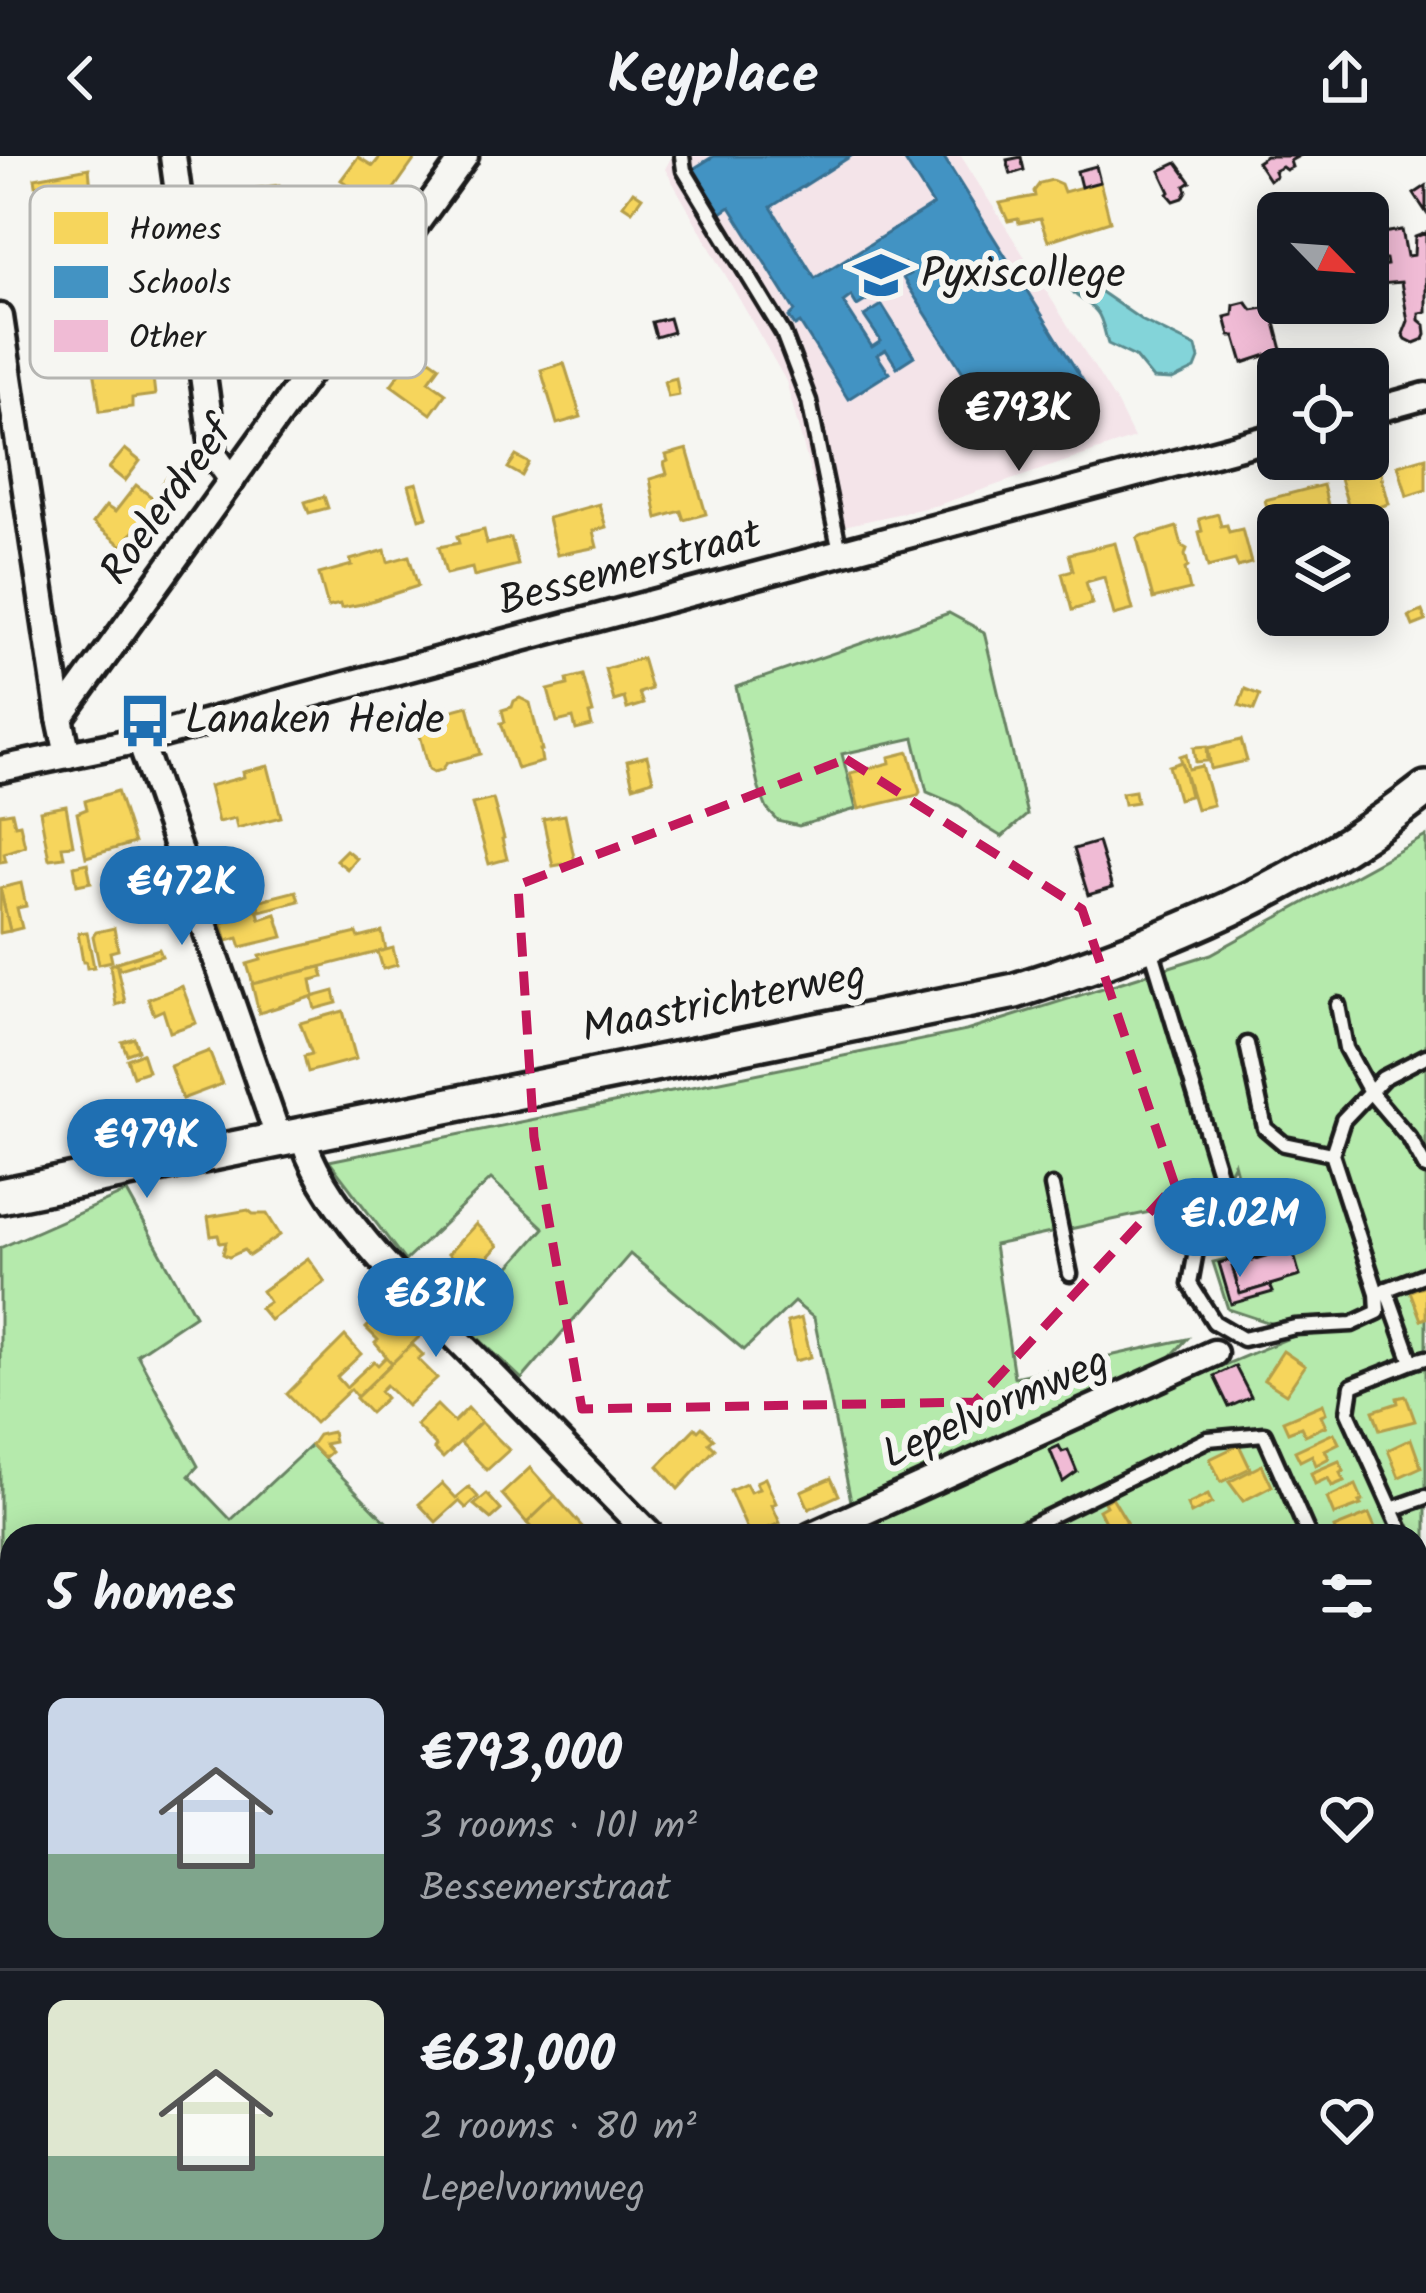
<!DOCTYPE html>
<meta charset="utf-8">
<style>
:root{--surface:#171b24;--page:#242831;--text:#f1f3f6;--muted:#9ea1a6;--line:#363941;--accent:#1f6fb2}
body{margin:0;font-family:Kalam,sans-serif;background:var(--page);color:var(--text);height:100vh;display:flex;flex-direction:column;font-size:45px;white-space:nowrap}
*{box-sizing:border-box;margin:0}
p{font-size:39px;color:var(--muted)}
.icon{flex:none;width:66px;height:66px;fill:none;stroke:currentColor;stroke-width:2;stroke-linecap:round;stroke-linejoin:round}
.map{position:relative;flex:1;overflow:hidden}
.drawer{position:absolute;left:0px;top:1368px;width:1428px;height:771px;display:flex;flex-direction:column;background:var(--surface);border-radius:36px 36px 0 0;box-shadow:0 6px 30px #0003}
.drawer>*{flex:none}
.needle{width:78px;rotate:115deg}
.buttons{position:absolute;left:1257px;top:36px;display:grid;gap:24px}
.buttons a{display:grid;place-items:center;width:132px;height:132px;border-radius:18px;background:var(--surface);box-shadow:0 6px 30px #0003;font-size:60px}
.price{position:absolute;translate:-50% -102px;padding:0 27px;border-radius:42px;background:var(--accent);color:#fff;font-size:39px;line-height:78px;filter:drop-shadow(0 3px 6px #0008)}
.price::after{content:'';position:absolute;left:50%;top:72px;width:36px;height:27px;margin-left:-18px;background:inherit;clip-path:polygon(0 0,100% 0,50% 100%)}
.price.on{background:#222;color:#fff}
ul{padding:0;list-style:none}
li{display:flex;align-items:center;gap:36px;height:300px;padding:0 48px}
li+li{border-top:3px solid var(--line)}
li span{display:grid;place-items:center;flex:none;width:336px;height:240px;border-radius:18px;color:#555}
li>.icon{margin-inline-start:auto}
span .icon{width:144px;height:144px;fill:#fffc;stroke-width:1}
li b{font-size:51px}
h2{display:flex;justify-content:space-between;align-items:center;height:144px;padding:0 48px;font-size:51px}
header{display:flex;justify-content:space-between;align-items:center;height:156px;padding:0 48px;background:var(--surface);font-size:54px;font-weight:600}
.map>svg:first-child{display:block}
.built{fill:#f4e4e9}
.green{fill:#b5eaac;stroke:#688364;stroke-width:3}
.water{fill:#83d4d9;stroke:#5a8a8d;stroke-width:3}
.homes{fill:#f6d55c;stroke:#b59e49;stroke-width:3}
.schools{fill:#4393c3;stroke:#376f91;stroke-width:3}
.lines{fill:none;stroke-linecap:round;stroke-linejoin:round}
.stream{stroke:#5a8a8d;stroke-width:6}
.building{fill:#f0bbd5;stroke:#1c1c1c;stroke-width:3}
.service-casing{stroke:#1c1c1c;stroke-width:21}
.minor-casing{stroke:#1c1c1c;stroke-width:33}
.secondary-casing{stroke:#1c1c1c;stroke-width:42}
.service{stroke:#f6f6f2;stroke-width:12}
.minor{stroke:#f6f6f2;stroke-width:24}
.secondary{stroke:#f6f6f2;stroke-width:33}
.marked{fill:none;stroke:#c2185b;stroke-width:9;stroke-dasharray:24 15;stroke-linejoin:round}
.labels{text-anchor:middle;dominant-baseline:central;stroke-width:12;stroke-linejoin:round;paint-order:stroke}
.poi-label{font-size:42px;fill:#1c1c1c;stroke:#f6f6f2;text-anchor:start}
.street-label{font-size:42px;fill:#1c1c1c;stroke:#f6f6f2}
.key{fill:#f6f6f2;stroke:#b5b5b2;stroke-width:3}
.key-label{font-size:33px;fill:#1c1c1c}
</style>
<header><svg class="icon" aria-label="back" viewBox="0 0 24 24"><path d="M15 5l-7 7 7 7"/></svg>Keyplace<svg class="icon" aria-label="share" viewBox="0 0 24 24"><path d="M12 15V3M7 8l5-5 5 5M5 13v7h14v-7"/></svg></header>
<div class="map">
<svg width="1426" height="2137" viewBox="0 0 1426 2137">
<rect width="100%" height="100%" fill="#f6f6f2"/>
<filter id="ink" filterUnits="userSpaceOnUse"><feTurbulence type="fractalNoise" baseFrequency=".00833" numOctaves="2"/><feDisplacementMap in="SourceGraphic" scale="24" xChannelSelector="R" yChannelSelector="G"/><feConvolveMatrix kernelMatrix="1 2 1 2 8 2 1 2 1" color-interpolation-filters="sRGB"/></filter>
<g filter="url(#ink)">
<polygon class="built" points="672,0 961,0 1115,244 1134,282 938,349 826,374 786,225 665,13"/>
<g class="green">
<polygon points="949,457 984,476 1027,659 1002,681 984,670 960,650 927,636 914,582 842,598 856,653 799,670 778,665 767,653 759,633 736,531"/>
<polygon points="1426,680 1426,2137 1171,2137 1167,2127 1416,2127 1416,1380 833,1380 968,1316 1301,1177 1228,1153 1213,1106 1257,1096 1234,1007 1197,1080 1197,1046 994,1089 1014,1221 1187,1183 1163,1209 852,1350 814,1162 794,1146 744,1194 630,1098 522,1223 461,1166 544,1072 491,1023 405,1105 329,1005 966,875 1211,798"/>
<polygon points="127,1036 195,1159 137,1198 198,1310 189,1320 231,1364 311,1289 400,1380 12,1380 12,2127 1146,2127 1150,2137 0,2137 0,1092"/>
</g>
<path class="water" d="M1076 119 1143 165 1196 191 1199 203 1195 213 1172 224 1153 223 1135 201 1108 188C1105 179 1103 163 1097 156 1084 140 1074 146 1067 123Z"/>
<g class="homes">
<polygon points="381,0 417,0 381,51 341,24 358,1 373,10"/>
<polygon points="89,12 93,54 41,61 35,22"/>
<polygon points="1052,24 1061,28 1064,36 1100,26 1110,65 1048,85 1040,63 1019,67 1018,63 1008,65 1000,47 1035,40 1034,35 1040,27"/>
<polygon points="279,29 283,59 260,62 261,72 229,76 225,37"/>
<polygon points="633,35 642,41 632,55 623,49"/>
<polygon points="417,194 440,210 429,225 446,237 431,258 391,229"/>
<polygon points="151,204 155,239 132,242 132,251 100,255 94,212"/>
<polygon points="564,207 581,261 557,268 541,214"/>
<polygon points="676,222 679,239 668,241 664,225"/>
<polygon points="125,293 140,305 125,325 109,312"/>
<polygon points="687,293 706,358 684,364 681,355 657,362 650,323 667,318 664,307 668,305 666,299"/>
<polygon points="516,300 529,307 522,320 508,312"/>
<polygon points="1426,301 1426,334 1407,340 1398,309"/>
<polygon points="176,310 186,318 172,336 162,328"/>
<polygon points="1379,310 1389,348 1375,352 1376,356 1352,362 1340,323"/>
<polygon points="417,327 427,361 419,363 409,329"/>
<polygon points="136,329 157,345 122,390 93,367 106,350 115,356"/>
<polygon points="1323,329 1333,369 1278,369 1278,392 1265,344"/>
<polygon points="324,340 328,352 309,357 305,346"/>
<polygon points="599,348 606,371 593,375 597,391 557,399 548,362"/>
<polygon points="1218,358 1221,370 1227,369 1229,376 1242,373 1251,407 1238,411 1235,404 1208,411 1199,376 1202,375 1199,363"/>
<polygon points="1177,371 1182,390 1187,393 1185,399 1188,411 1185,413 1190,434 1153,443 1137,382 1143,379 1151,379"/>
<polygon points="484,374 487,388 511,382 518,409 474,420 472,412 446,418 439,391 459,387 457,380"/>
<polygon points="1115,387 1133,454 1114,459 1104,421 1086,426 1092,448 1072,454 1062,417 1073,414 1069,398"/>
<polygon points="385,394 388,406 409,400 418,430 362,448 341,452 340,448 328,451 319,418 352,409 350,404"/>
<polygon points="1422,455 1426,465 1413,470 1409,460"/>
<polygon points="642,502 651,533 639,537 643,548 627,553 624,542 614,545 605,513"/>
<polygon points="583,519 593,557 589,558 592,570 576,574 573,562 557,566 548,534 568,529 567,523"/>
<polygon points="1245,533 1260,539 1254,554 1239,549"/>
<polygon points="520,542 530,547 542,594 540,594 542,606 517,613 501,567 505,566 502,554 512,551 514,545"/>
<polygon points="468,550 481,598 447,607 442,614 434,616 429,613 416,564"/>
<polygon points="1241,584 1247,605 1211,613 1208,592"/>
<polygon points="1207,590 1208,605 1196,606 1194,591"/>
<polygon points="909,596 920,636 918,639 859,653 850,617 890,607 889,601"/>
<polygon points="1186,598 1189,613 1202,610 1213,649 1196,653 1180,600"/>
<polygon points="647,600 653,624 633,630 627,605"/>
<polygon points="1182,606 1190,640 1178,643 1169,610"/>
<polygon points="268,610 281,661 237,672 235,662 218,666 209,630 244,621 243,616"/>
<polygon points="117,635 134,687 86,701 77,657 87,653 85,645"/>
<polygon points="1135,635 1137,646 1124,648 1122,637"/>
<polygon points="493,643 504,682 502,683 507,703 489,708 472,648"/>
<polygon points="66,650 73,689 62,690 64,701 49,703 40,655"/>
<polygon points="12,656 15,669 20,668 25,690 4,697 6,705 0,706 0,658"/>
<polygon points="565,659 575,706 553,710 543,663"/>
<polygon points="346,694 356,702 347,713 336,704"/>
<polygon points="87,707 91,726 77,729 74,710"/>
<polygon points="21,727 26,750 17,752 22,772 10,775 0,732"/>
<polygon points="168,731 173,744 155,749 150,737"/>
<polygon points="0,732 10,775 0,777"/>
<polygon points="296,735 299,745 260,755 257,745"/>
<polygon points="257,753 260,763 276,758 283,781 241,791 238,782 227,785 222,767 237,762 236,759"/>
<polygon points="114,772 118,794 110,796 112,805 99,808 93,780 96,776"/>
<polygon points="87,776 94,811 87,812 86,806 83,806 78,777"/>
<polygon points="382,776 386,794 253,828 247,808 261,804 260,800 357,777 359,782"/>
<polygon points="393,792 397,809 383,813 378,796"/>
<polygon points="159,793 162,800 120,813 117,806"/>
<polygon points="116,807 125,846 116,849 110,809"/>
<polygon points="321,811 324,821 311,824 314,840 259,857 252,828"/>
<polygon points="182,830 196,867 170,876 163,854 154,858 148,843"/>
<polygon points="334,835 337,847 315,853 312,841"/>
<polygon points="343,855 356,903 308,916 304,900 312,898 300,867"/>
<polygon points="134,882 138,894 127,898 122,886"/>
<polygon points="209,895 222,928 182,943 170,910"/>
<polygon points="142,897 148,915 133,920 127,903"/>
<polygon points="248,1054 253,1058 267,1058 280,1079 249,1100 244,1094 229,1101 223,1098 226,1086 220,1087 218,1079 211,1080 208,1061"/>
<polygon points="476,1068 498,1090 470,1120 448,1098"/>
<polygon points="308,1102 325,1126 270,1164 260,1152 269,1146 262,1135"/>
<polygon points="1426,1129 1426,1162 1421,1164 1410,1135"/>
<polygon points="389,1149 420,1180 392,1207 375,1187 378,1184 366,1172"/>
<polygon points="801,1162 811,1201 795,1205 787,1166"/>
<polygon points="345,1180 361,1198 337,1221 346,1231 374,1205 378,1209 386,1201 392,1207 357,1241 351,1233 315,1267 287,1238"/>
<polygon points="412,1188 423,1199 418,1203 437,1222 407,1250 386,1229 380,1235 386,1242 370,1257 356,1242"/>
<polygon points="1283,1195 1305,1210 1286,1238 1264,1224"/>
<polygon points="1406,1240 1415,1265 1380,1274 1373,1255 1398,1247 1397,1242"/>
<polygon points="1323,1248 1326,1257 1321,1259 1326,1270 1305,1279 1301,1271 1288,1276 1283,1265"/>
<polygon points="437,1249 454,1266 468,1252 481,1266 443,1302 434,1293 436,1290 416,1269"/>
<polygon points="481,1266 509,1294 487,1314 460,1286"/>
<polygon points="702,1271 714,1283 709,1287 715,1293 678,1333 658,1310 695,1272 698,1275"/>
<polygon points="332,1276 334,1286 324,1288 331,1296 324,1302 311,1289 318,1279"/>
<polygon points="1334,1277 1339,1287 1325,1294 1329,1302 1316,1309 1312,1299 1300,1305 1295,1295"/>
<polygon points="1411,1283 1421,1311 1399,1321 1388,1294"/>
<polygon points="1239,1289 1250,1312 1221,1326 1210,1303"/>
<polygon points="1339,1305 1344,1315 1340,1317 1344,1325 1332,1330 1328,1322 1315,1328 1311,1317"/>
<polygon points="1262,1309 1272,1330 1243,1345 1229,1326"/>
<polygon points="530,1312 555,1340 527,1367 502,1338"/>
<polygon points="765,1322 776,1347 772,1349 780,1367 750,1380 730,1335 746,1328 750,1336 759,1333 756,1326"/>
<polygon points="831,1322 839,1339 809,1353 801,1335"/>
<polygon points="442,1327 456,1342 469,1331 478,1341 466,1352 459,1345 436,1366 419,1348"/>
<polygon points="1356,1329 1363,1345 1359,1346 1361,1349 1334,1359 1327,1342"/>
<polygon points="487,1338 501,1354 491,1363 474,1349"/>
<polygon points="1208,1339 1212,1347 1191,1358 1187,1349"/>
<polygon points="555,1340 584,1373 577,1380 539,1380 527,1367"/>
<polygon points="1112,1341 1127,1366 1113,1374 1109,1374 1099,1354 1106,1350 1104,1346"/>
<polygon points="1369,1358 1377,1376 1368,1380 1353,1380 1352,1378 1337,1380 1334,1372"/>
<polygon points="1426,1539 1426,1566 1419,1570 1416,1545"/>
</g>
<polygon class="schools" points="714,0 851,0 771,51 815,122 933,49 902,0 943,0 1090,236 1050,261 1057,274 1046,279 1040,267 1008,287 903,122 910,118 904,107 873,126 880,136 857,150 851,140 843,146 872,191 881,185 864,160 882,149 914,200 897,211 886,194 877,199 889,217 848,243 800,167 795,170 789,161 795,155 730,51 721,57 693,13"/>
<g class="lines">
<polyline class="stream" points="0,2123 28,2137"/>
</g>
<g class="building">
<polygon points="1266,0 1299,0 1290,5 1292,11 1286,14 1282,11 1274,15 1276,20 1269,24 1257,6"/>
<polygon points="1021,1 1024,14 1011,18 1007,4"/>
<polygon points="1177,7 1191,26 1185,30 1187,35 1183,42 1174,45 1168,38 1170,36 1160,15"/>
<polygon points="1096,10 1100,26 1081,31 1077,15"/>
<polygon points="1426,30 1426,56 1414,38"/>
<polygon points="1402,74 1407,100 1414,99 1415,81 1426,77 1426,156 1419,157 1419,164 1425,169 1426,179 1424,183 1414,187 1406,183 1403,178 1408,165 1401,126 1368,129 1368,112 1387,109 1386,103 1368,100 1368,82 1383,85 1382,77"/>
<polygon points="1246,146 1252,154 1271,151 1282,194 1243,207 1235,180 1230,180 1225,161 1233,159 1234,149"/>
<polygon points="669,162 673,176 656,181 652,166"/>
<polygon points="1098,686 1112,732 1088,739 1074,693"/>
<polygon points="1292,1092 1300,1120 1240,1138 1232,1110"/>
<polygon points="1260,1095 1262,1100 1232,1110 1240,1138 1270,1129 1273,1136 1231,1148 1219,1107"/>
<polygon points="1235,1210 1251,1241 1229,1251 1214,1220"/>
<polygon points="1059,1290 1062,1296 1068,1294 1077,1316 1063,1326 1050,1294"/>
</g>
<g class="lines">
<defs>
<g id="service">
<polyline points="682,0 684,14 783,177 809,245 840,396"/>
<polyline points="1150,789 1232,1060 1196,1095 1190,1128 1214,1166 1243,1183 1295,1171 1352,1168 1378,1156 1377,1137 1426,1118"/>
<polyline points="1338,849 1346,892 1370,936 1410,983 1426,1012"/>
<polyline points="1247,888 1265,972 1284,988 1332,998"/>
<polyline points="1052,1030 1070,1118"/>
<polyline points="1386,1133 1412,1206 1426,1202"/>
<polyline points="1377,1137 1332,998 1343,964 1383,922 1426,900"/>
<polyline points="1392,1353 1426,1341"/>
<polyline points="1010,1380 1208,1283 1264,1278 1309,1380"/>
<polyline points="1404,1380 1348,1256 1352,1230 1412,1206"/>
<polyline points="1416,1406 1426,1428"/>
<polyline points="1416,1616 1426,1637"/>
<polyline points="1416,1862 1426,1857"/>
<polyline points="1416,1963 1426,1959"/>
<polyline points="1198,2137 1199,2127"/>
</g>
<g id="minor">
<polyline points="173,0 214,299 232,324"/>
<polyline points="0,161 60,562 68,599"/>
<polyline points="1368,256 1426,240"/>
<polyline points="60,562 465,0"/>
<polyline points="140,584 279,983"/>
<polyline points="0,613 140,584 1278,280"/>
<path d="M302 978C319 1052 429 1154 483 1209 539 1266 595 1323 651 1380"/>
<polyline points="811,1380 1214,1197"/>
<polyline points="1146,2127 1150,2137"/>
</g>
<path id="secondary" d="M0 1040 1015 835C1165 787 1301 731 1426 633"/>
</defs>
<use href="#service" class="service-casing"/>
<use href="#minor" class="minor-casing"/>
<use href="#secondary" class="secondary-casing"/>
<use href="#service" class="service"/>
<use href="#minor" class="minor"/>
<use href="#secondary" class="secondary"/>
</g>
</g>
<path class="marked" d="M846 603 1082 753 1175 1029 975 1246 582 1253 534 981 518 729Z"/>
<defs>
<symbol id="school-bare" viewBox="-9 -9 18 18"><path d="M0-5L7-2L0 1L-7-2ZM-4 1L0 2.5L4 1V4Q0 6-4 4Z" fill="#1f6fb2" stroke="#f6f6f2" stroke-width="2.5" paint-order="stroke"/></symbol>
<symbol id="bus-bare" viewBox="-9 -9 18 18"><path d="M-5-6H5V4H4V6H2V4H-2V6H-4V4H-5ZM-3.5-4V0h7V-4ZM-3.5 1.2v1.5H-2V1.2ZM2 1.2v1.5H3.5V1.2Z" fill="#1f6fb2" stroke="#f6f6f2" stroke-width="2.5" paint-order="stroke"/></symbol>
</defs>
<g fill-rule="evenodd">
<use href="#school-bare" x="843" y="81" width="76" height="76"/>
<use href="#bus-bare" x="107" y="527" width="76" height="76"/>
</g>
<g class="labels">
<g class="poi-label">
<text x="921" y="119">Pyxiscollege</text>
<text x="185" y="565">Lanaken Heide</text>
</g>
<g class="street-label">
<text transform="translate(168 346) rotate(-54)">Roelerdreef</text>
<text transform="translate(630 413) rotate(-15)">Bessemerstraat</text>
<text transform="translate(724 847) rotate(-11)">Maastrichterweg</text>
<text transform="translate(996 1253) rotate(-24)">Lepelvormweg</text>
</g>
</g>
<rect x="30" y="30" width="396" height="192" rx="18" class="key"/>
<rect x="54" y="56" width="54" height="32" fill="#f6d55c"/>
<rect x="54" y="110" width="54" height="32" fill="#4393c3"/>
<rect x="54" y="164" width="54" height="32" fill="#f0bbd5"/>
<g class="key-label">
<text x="129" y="84">Homes</text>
<text x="129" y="138">Schools</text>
<text x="129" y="192">Other</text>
</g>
</svg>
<div class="buttons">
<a><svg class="needle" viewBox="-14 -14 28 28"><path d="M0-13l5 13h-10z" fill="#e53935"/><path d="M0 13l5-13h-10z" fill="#9ea1a6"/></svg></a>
<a><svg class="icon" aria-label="locate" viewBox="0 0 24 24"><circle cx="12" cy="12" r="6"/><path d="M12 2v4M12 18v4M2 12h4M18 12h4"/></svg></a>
<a><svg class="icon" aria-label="layers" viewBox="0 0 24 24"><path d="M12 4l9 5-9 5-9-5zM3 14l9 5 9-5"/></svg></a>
</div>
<b class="price on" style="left:1019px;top:318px">€793K</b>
<b class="price" style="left:182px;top:792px">€472K</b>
<b class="price" style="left:147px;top:1045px">€979K</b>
<b class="price" style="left:1240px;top:1124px">€1.02M</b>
<b class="price" style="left:436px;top:1204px">€631K</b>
<section class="drawer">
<h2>5 homes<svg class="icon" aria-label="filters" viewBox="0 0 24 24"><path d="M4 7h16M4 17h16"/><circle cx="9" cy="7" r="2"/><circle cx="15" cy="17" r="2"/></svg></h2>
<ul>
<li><span style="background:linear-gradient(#c9d6e8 65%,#7fa58c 0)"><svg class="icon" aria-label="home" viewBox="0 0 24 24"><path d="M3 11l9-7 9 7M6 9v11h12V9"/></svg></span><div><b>€793,000</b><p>3 rooms · 101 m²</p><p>Bessemerstraat</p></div><svg class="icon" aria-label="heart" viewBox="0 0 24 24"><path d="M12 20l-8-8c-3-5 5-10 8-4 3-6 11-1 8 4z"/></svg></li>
<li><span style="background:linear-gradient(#dfe7d0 65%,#7fa58c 0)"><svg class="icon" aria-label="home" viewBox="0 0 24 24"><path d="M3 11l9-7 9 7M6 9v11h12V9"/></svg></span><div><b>€631,000</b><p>2 rooms · 80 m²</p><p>Lepelvormweg</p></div><svg class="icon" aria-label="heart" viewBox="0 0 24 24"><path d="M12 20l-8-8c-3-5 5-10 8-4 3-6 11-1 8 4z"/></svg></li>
</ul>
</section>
</div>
